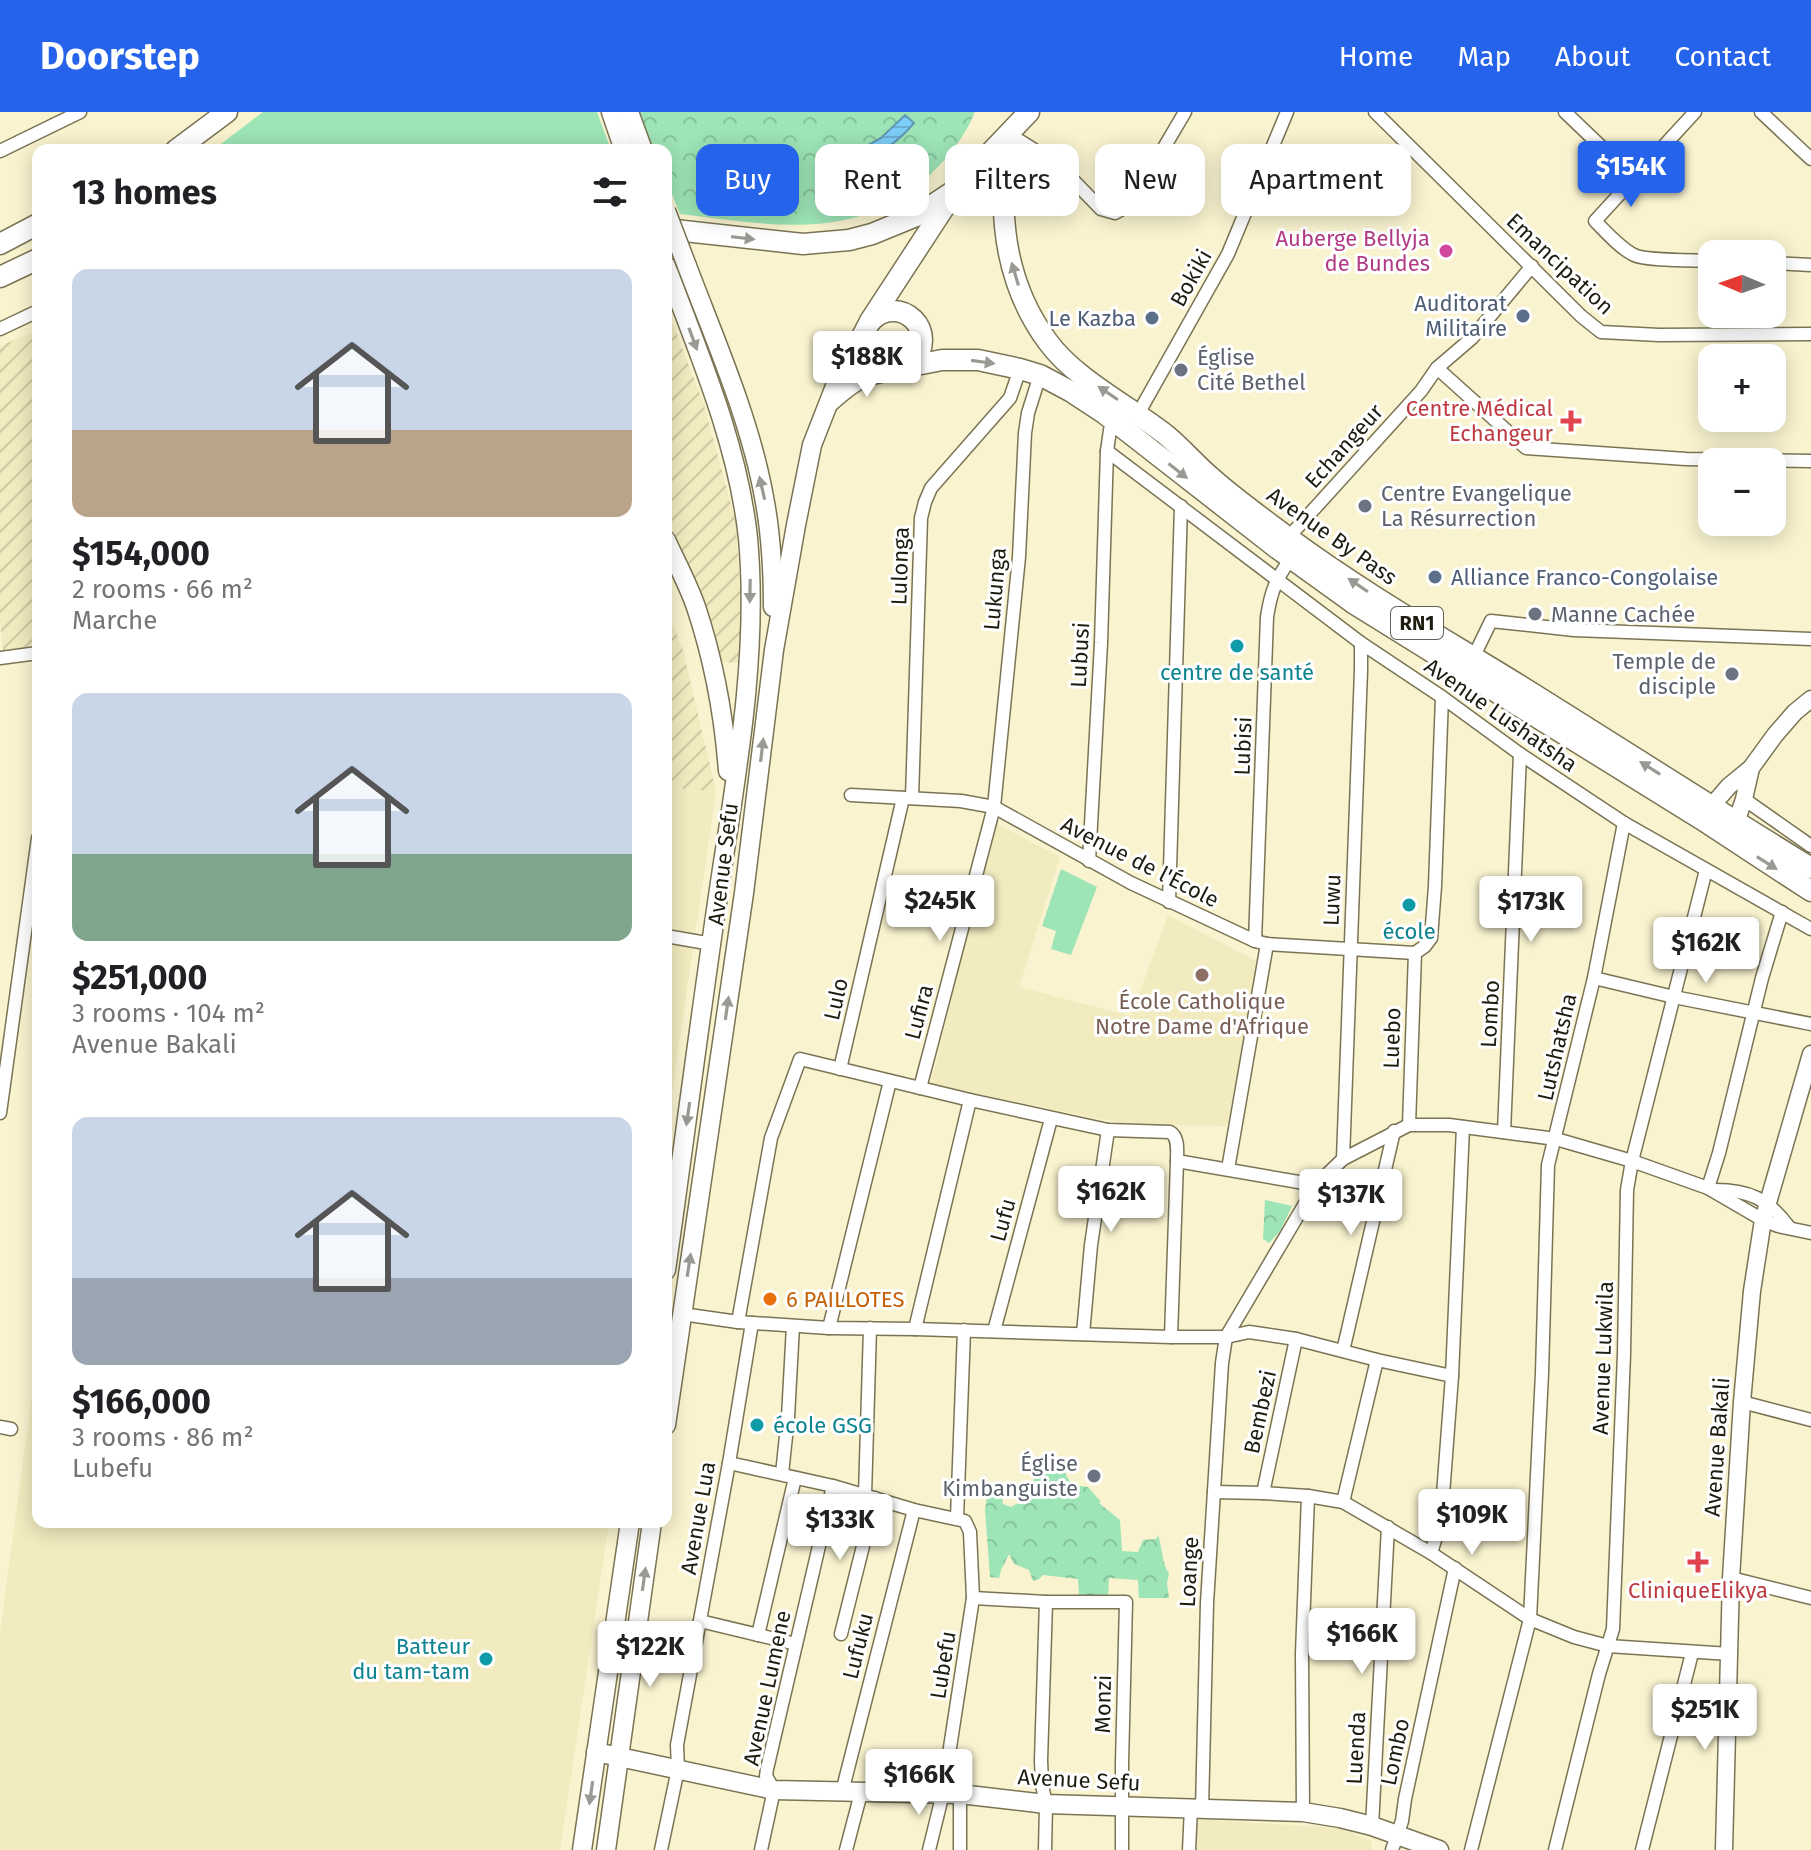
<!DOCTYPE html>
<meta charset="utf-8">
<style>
:root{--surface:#fff;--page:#f6f6f6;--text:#202124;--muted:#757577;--accent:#2563eb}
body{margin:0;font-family:"Fira Sans",sans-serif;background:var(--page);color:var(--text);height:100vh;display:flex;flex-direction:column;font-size:30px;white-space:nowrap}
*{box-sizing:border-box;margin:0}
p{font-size:26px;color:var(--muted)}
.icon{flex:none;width:44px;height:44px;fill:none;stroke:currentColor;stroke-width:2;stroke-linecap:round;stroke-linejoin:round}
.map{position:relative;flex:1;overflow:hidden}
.sheet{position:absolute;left:32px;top:32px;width:640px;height:1384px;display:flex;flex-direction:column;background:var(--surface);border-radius:16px;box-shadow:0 4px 20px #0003}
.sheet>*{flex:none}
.banner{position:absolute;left:696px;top:32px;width:760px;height:72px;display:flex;gap:16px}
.needle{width:52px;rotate:272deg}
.buttons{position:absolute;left:1698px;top:128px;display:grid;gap:16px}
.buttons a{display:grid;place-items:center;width:88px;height:88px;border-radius:16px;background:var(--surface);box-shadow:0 4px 20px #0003;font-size:40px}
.price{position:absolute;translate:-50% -68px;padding:0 18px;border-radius:8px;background:#fff;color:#222;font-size:26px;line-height:52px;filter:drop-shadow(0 2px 4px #0008)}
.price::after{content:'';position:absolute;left:50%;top:48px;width:24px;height:18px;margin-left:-12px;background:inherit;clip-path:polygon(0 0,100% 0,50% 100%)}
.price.on{background:var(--accent);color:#fff}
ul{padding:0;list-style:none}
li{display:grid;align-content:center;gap:16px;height:424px;padding:0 40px}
li span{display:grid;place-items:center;height:248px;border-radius:16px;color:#555}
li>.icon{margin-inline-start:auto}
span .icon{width:144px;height:144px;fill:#fffc;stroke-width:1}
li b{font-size:34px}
h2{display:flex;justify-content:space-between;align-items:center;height:96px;padding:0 40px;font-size:34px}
.tag{padding:0 28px;border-radius:16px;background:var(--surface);box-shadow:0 4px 20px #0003;font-size:28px;line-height:72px}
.tag.on{background:var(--accent);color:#fff}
header{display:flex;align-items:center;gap:48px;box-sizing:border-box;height:112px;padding:0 40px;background:var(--accent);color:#fff}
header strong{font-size:38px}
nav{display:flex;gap:44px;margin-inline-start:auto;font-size:28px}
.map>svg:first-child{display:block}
.built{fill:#f2ebbf}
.industrial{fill:url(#industrial-furrows)}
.grass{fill:#9de4b6}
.forest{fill:url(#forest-crowns)}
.water{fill:url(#water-rules);stroke:#6098b1;stroke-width:2}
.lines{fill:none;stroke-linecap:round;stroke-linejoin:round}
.minor-casing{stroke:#7a7454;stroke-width:15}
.tertiary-casing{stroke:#7a7454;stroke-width:19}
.secondary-casing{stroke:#7a7454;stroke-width:21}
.trunk-casing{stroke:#7a7454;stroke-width:23}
.minor{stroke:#fff;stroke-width:12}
.tertiary{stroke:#fff;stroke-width:16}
.secondary{stroke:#fff;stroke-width:18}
.trunk{stroke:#fff;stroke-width:20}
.secondary-bridge-casing{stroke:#7a7454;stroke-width:21;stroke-linecap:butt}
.secondary-bridge{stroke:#fff;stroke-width:18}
.oneway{fill:#9a9993}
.hotel-dot{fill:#d1479c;stroke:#fff;stroke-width:3}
.service-dot{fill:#5c6f8a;stroke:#fff;stroke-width:3}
.worship-dot{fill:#6b7280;stroke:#fff;stroke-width:3}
.health-dot{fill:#e0444e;stroke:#fff;stroke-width:3}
.culture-dot{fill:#0f9aa8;stroke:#fff;stroke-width:3}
.education-dot{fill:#8d6e63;stroke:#fff;stroke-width:3}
.food-dot{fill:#e8710a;stroke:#fff;stroke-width:3}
.labels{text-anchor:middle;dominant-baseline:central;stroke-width:6;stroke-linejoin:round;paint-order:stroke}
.shield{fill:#fff;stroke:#626057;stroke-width:2}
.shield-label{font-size:20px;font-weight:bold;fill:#1e1c0f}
.hotel-label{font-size:22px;fill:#b23c85;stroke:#fff;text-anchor:end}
.street-label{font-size:22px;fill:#1e1c0f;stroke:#fff}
.service-label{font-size:22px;fill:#4e5e75;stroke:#fff;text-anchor:end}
.worship-label{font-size:22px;fill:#5b616d;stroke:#fff;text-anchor:start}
.health-label{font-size:22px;fill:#be3a42;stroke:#fff;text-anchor:end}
.culture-label{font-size:22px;fill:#0d838f;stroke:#fff}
.education-label{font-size:22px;fill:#785e54;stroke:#fff}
.food-label{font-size:22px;fill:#c56008;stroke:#fff;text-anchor:start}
</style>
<header>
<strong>Doorstep</strong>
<nav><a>Home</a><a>Map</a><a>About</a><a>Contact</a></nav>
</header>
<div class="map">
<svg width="1811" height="1738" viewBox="0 0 1811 1738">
<defs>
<pattern id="industrial-furrows" width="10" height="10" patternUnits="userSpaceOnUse" patternTransform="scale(2)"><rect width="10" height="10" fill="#f2ebbf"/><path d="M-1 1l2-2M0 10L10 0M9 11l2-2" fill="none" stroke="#cfc9a3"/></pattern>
<pattern id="forest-crowns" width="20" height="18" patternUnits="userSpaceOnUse" patternTransform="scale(2)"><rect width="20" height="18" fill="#9de4b6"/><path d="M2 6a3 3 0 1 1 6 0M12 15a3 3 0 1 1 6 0" fill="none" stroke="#87c39b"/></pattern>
<pattern id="water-rules" width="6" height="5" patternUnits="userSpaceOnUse" patternTransform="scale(2)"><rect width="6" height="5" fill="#7ccdf7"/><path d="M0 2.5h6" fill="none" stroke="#6bafd3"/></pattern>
</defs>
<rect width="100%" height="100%" fill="#f9f3cf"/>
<g class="built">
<polygon points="666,675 716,680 666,1020"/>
<polygon points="993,710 1060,745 1019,875 1131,904 1168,803 1260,851 1227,1014 1136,1013 1094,1006 931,972"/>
<polygon points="38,1238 38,1410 609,1410 560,1738 0,1738 0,1521"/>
<polygon points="1196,1707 1337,1716 1372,1729 1371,1738 1195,1738"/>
</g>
<g class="industrial">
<polygon points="666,194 704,293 736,411 741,497 739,551 721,550 699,480 666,406"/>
<polygon points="38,218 38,543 3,538 0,510 0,234"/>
<polygon points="666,496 683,538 716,680 666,675"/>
</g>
<g class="grass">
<polygon points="263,0 597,0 611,38 213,38"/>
<polygon points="1061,757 1097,775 1071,843 1051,837 1056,819 1042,814"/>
</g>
<g class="forest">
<path d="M639 0H975C964 27 945 50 923 69 852 131 765 112 680 102L666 67V38H654Z"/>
<polygon points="1265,1088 1292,1094 1280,1119 1269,1131 1263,1127"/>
<path d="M1047 1348H1061L1067 1365 1073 1373 1088 1375 1101 1390 1099 1391 1120 1408 1122 1439 1138 1440 1143 1428 1156 1427 1158 1423C1163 1438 1161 1448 1169 1462L1167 1471 1169 1486H1139L1138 1468 1109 1466 1108 1486 1079 1484 1078 1467 1043 1463 1039 1467 1033 1469 1029 1458 1014 1452 1009 1442 1001 1458 999 1466 990 1465 985 1398 987 1385 998 1380 1002 1383 1003 1392 1011 1395 1016 1392 1027 1391 1020 1381 1032 1377 1035 1361H1045Z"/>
</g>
<path class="water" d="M905 3 914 11C898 30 880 43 856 53L852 42 881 26Z"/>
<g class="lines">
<defs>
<g id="minor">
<polyline points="1375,0 1581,204 1601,220 1659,223 1811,222"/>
<polyline points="1565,0 1635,67"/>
<path d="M1695 0 1595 109C1607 121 1620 136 1634 143 1646 149 1696 148 1712 149"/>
<polyline points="1761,0 1811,47"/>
<polyline points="1009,22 1041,42 1070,65 1101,97 1115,101 1126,95 1139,78 1185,0"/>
<polyline points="0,39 80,0"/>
<polyline points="1772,151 1811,153"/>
<polyline points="0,217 38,199"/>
<polyline points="1437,256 1526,336 1686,347 1811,349"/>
<polyline points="1138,302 1228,142 1287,0"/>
<polyline points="1107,339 1361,531 1442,585 1520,642 1624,711 1811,817"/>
<polyline points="1286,428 1421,279 1437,256 1472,226 1532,154"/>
<polyline points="0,546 38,541"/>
<polyline points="1473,546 1491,509 1574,518 1811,527"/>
<polyline points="851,683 961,689 994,695 1131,771 1255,829 1267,832 1415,841"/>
<polyline points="912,686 921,406 925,390 931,376 1010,286 1020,257"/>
<polyline points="1744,687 1811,734"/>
<polyline points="1089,749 1101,531 1107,339 1110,318 1113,309"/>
<polyline points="1169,790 1181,394"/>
<polyline points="666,824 712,832"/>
<path d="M1255 829 1267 505C1271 479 1276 467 1291 446"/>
<polyline points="1415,841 1425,834 1431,826 1435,774 1442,585"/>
<polyline points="1594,866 1674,885 1811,912"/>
<polyline points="840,957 903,686"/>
<polyline points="920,976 994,695 1019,445 1025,321 1028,301 1040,263"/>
<polyline points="0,1001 38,726"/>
<polyline points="1409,1013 1415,841"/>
<polyline points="1504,1020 1520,642"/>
<polyline points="1343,1047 1361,558 1361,531"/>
<polyline points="1177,1049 1316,1073"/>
<polyline points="1228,1057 1267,832"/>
<polyline points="1708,1076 1719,1041 1762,866 1782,800"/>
<path d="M1715 1078C1750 1078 1768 1087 1789 1115"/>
<polyline points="682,1202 738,1210 829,1216 915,1217 1171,1225 1226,1225 1249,1220 1296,1227 1377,1248 1452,1264"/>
<path d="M738 1210 771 1026 800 947 970 988 1108 1018 1170 1020C1179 1025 1177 1039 1177 1049L1171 1225"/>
<polyline points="829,1216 890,969"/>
<polyline points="915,1217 970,988"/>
<polyline points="994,1219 1051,1007"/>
<polyline points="1083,1222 1091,1133 1108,1018"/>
<polyline points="1343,1239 1394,1019"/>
<polyline points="1742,1290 1811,1308"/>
<polyline points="0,1315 11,1317"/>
<polyline points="729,1351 833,1374 914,1398 965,1409 970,1420 973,1486 943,1681 929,1738"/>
<polyline points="782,1362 788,1305 793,1214"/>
<polyline points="1214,1380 1263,1381 1308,1384 1343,1390 1431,1441 1530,1507 1574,1525 1608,1534 1730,1542"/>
<polyline points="1263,1381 1296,1227"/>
<polyline points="865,1383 870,1216"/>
<polyline points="1343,1390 1377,1248"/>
<polyline points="957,1406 964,1218"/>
<polyline points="1431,1441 1441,1409 1452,1264 1463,1015"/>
<polyline points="1731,1466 1811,1486"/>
<polyline points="973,1486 1046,1490 1126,1490 1122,1651 1122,1738"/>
<polyline points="700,1509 796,1532"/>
<polyline points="841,1522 875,1386"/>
<polyline points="758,1523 795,1366"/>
<polyline points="842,1680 914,1398"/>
<polyline points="1202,1697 1207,1491 1222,1251 1226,1225 1316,1073 1343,1047 1409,1013 1449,1013 1556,1027 1632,1049 1708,1076 1763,1108 1778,1114 1811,1121"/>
<polyline points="1303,1700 1302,1542 1308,1384"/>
<polyline points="1372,1714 1388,1415"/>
<polyline points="661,1738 678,1657 677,1633 729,1351 752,1211"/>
<polyline points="761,1738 774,1678 766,1664 767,1657 833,1374"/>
<polyline points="846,1738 861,1681"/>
<polyline points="960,1738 960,1682"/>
<polyline points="1045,1738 1046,1692 1042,1673 1041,1648 1046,1490"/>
<polyline points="1189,1738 1191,1696"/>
<polyline points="1392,1738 1402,1709 1405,1687 1455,1456"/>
<polyline points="1471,1738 1530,1507 1542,1261 1548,1053 1594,866 1624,711"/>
<polyline points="1555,1738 1599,1562 1613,1517 1624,1242 1627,1078 1632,1049 1706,758"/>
<polyline points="1642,1738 1692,1541"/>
</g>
<g id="tertiary">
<polyline points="1704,703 1729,674 1751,656 1775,623 1795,600 1811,587"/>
<polyline points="1733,720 1744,687 1751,656"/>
<polyline points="1724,1738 1731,1466 1742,1290 1752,1179 1763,1108 1811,942"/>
</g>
<g id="secondary">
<polyline points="611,0 624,38"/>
<polyline points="629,0 643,38"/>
<path d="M666 154C699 242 738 332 748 426 758 536 739 648 722 757 702 890 685 1025 666 1158"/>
<path d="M687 154C715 228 750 307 764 385 771 421 773 459 773 495"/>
<path d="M829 291C855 268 861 264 896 258"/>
<path d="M666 428C676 450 688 472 696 495 713 546 724 605 728 659"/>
<polyline points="666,1313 744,781 774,538 796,413 812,333 841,259 869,210"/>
<polyline points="596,1640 774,1678 960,1682 1046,1692 1303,1700 1340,1706 1372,1714 1439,1738"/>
<polyline points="582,1738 630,1410"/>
<polyline points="606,1738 652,1410"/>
</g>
<g id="trunk">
<path d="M1009 22C997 95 1002 168 1048 230 1075 267 1129 294 1166 323 1183 337 1197 354 1214 368 1237 388 1262 406 1286 424 1360 479 1441 525 1519 573 1617 634 1713 696 1811 756"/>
<polyline points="176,38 227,0"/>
<polyline points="666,117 803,132 849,128 872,122 916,104 955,78 1029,0"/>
<polyline points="0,132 38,112"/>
<polyline points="0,165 38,147"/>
<circle cx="893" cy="228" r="29"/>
<polyline points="870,209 951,85"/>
<polyline points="906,255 942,248 978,248 1020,257 1040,263 1070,279 1105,302 1278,437 1353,491 1701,707 1811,779"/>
</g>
</defs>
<use href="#minor" class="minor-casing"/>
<use href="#tertiary" class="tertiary-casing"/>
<use href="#secondary" class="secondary-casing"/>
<use href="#trunk" class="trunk-casing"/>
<use href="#minor" class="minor"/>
<use href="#tertiary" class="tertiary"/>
<use href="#secondary" class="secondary"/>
<use href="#trunk" class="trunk"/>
<defs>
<polyline id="secondary-bridge" points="666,99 687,154"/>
</defs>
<use href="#secondary-bridge" class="secondary-bridge-casing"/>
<use href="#secondary-bridge" class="secondary-bridge"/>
</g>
<defs><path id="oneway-solid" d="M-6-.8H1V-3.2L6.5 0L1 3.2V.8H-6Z" transform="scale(2)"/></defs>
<g class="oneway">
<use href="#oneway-solid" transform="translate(743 126) rotate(7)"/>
<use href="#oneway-solid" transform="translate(1015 162) rotate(-107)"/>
<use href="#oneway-solid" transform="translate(693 227) rotate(70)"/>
<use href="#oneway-solid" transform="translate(983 250) rotate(8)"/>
<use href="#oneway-solid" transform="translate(1108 281) rotate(-146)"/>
<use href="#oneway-solid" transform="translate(1178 359) rotate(38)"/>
<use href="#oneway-solid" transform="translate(762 376) rotate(-103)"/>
<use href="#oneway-solid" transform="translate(1358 473) rotate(-146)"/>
<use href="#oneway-solid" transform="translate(750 479) rotate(91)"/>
<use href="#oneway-solid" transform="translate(762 638) rotate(-83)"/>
<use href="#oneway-solid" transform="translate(1650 656) rotate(-148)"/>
<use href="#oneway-solid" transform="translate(1767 751) rotate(32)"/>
<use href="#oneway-solid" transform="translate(727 896) rotate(-82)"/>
<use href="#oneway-solid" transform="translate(688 1002) rotate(98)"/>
<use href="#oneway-solid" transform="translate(689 1153) rotate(-81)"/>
<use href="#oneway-solid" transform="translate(644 1467) rotate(-82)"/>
<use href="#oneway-solid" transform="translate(591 1681) rotate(98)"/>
</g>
<circle class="hotel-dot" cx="1446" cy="139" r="8"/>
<g class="service-dot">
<circle cx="1523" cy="204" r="8"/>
<circle cx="1152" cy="206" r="8"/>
<circle cx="1435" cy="465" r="8"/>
</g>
<g class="worship-dot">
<circle cx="1181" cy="258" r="8"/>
<circle cx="1365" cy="394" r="8"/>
<circle cx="1535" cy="502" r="8"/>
<circle cx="1732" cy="562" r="8"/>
<circle cx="1094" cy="1364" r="8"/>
</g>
<g class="health-dot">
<path d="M1567 297h8v8h8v8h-8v8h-8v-8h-8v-8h8z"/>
<path d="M1694 1438h8v8h8v8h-8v8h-8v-8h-8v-8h8z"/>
</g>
<g class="culture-dot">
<circle cx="1237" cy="534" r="8"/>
<circle cx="1409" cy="793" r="8"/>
<circle cx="757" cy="1313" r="8"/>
<circle cx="486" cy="1547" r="8"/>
</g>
<circle class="education-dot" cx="1202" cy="863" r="8"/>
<circle class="food-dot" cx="770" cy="1187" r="8"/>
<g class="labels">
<rect class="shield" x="1391" y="495" width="52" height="32" rx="6"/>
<g class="shield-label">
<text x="1417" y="511">RN1</text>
</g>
<g class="hotel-label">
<text x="1430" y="126">Auberge Bellyja<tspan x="1430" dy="25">de Bundes</tspan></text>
</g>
<g class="street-label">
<text transform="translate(1560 152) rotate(43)">Emancipation</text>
<text transform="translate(1191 166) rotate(-61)">Bokiki</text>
<text transform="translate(1344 334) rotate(-48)">Echangeur</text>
<text transform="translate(1332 424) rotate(35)">Avenue By Pass</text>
<text transform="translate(900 454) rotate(-88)">Lulonga</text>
<text transform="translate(995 477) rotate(-85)">Lukunga</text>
<text transform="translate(1080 543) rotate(-87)">Lubusi</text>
<text transform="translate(1501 603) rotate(35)">Avenue Lushatsha</text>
<text transform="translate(1243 634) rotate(-88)">Lubisi</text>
<text transform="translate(1140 750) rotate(27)">Avenue de l'École</text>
<text transform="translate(723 752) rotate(-83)">Avenue Sefu</text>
<text transform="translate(1332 788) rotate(-88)">Luwu</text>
<text transform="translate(836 887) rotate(-77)">Lulo</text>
<text transform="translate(919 900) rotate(-75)">Lufira</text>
<text transform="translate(1490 902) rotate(-87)">Lombo</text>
<text transform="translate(1392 926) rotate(-88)">Luebo</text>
<text transform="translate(1557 935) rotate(-77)">Lutshatsha</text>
<text transform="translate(1003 1108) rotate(-75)">Lufu</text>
<text transform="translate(1603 1246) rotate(-88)">Avenue Lukwila</text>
<text transform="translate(1260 1300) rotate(-78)">Bembezi</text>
<text transform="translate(1717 1335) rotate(-86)">Avenue Bakali</text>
<text transform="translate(698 1406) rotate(-80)">Avenue Lua</text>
<text transform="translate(1189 1460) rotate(-87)">Loange</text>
<text transform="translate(858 1534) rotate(-76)">Lufuku</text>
<text transform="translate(943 1553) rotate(-81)">Lubefu</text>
<text transform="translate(767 1576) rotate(-78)">Avenue Lumene</text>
<text transform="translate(1103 1592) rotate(-89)">Monzi</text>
<text transform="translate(1356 1636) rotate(-87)">Luenda</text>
<text transform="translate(1395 1640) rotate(-78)">Lombo</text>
<text transform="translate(1079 1668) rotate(3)">Avenue Sefu</text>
</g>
<g class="service-label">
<text x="1507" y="191">Auditorat<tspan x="1507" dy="25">Militaire</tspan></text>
<text x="1136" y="206">Le Kazba</text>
<text x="1451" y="465" text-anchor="start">Alliance Franco-Congolaise</text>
</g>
<g class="worship-label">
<text x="1197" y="245">Église<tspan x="1197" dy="25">Cité Bethel</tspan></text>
<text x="1381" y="381">Centre Evangelique<tspan x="1381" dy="25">La Résurrection</tspan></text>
<text x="1551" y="502">Manne Cachée</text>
<text x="1716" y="549" text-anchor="end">Temple de<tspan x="1716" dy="25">disciple</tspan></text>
<text x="1078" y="1351" text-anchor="end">Église<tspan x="1078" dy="25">Kimbanguiste</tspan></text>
</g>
<g class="health-label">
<text x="1553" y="296">Centre Médical<tspan x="1553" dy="25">Echangeur</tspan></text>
<text x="1698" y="1478" text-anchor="middle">CliniqueElikya</text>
</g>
<g class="culture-label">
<text x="1237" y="560">centre de santé</text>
<text x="1409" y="819">école</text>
<text x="773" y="1313" text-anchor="start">école GSG</text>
<text x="470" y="1534" text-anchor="end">Batteur<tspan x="470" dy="25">du tam-tam</tspan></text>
</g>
<g class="education-label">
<text x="1202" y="889">École Catholique<tspan x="1202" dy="25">Notre Dame d'Afrique</tspan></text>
</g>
<g class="food-label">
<text x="786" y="1187">6 PAILLOTES</text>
</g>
</g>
</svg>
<div class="buttons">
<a><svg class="needle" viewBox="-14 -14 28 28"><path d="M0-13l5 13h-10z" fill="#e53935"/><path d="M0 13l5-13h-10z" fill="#757577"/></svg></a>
<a>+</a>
<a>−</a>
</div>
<b class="price on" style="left:1631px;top:97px">$154K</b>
<b class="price" style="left:867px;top:287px">$188K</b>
<b class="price" style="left:940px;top:831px">$245K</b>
<b class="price" style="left:1531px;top:832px">$173K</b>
<b class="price" style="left:1706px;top:873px">$162K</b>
<b class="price" style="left:1111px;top:1122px">$162K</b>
<b class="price" style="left:1351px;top:1125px">$137K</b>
<b class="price" style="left:1472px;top:1445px">$109K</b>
<b class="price" style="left:840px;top:1450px">$133K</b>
<b class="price" style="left:1362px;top:1564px">$166K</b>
<b class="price" style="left:650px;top:1577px">$122K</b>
<b class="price" style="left:1705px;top:1640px">$251K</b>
<b class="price" style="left:919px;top:1705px">$166K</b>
<div class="banner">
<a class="tag on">Buy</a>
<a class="tag">Rent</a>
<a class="tag">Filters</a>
<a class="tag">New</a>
<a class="tag">Apartment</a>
</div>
<section class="sheet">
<h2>13 homes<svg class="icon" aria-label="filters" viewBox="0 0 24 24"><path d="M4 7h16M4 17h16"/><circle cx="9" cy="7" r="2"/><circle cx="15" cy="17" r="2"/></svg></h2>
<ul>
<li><span style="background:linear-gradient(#c9d6e8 65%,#b9a48a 0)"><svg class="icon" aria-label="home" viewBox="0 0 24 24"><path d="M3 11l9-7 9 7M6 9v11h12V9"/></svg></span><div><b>$154,000</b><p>2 rooms · 66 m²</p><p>Marche</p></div></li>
<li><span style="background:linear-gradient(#c9d6e8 65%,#7fa58c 0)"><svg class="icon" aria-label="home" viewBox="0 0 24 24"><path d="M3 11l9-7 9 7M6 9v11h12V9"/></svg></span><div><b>$251,000</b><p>3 rooms · 104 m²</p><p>Avenue Bakali</p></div></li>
<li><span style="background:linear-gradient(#c9d6e8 65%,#9aa5b1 0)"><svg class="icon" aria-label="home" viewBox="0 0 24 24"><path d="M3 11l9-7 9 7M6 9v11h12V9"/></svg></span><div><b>$166,000</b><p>3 rooms · 86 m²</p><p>Lubefu</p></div></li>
</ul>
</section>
</div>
